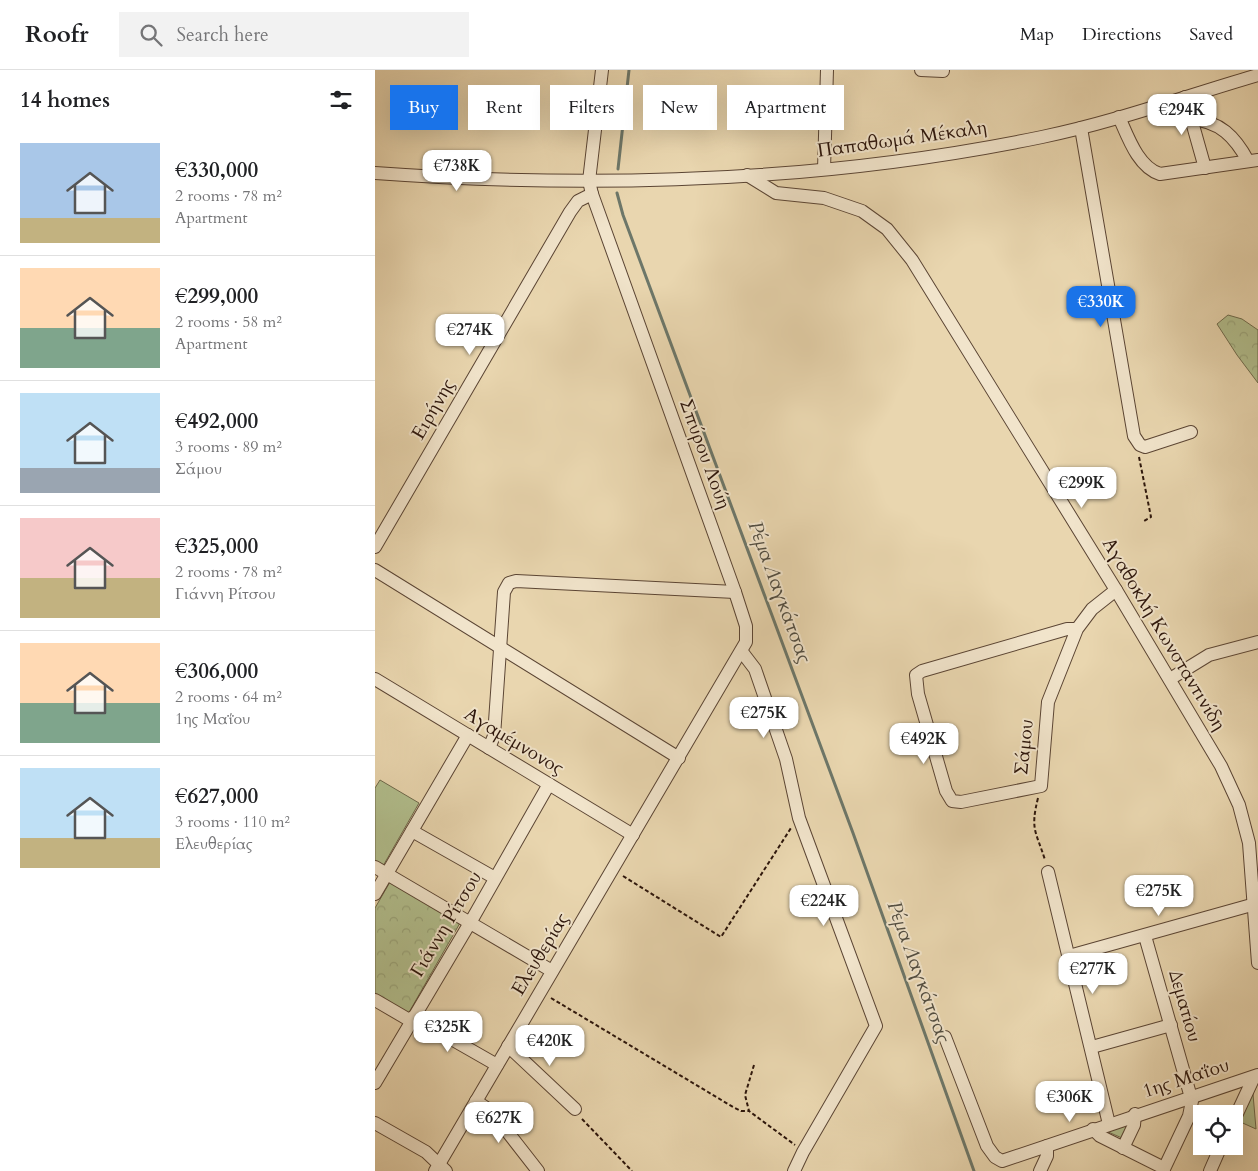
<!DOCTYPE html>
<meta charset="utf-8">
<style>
:root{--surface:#fff;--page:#f2f2f2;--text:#202124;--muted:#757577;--line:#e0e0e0;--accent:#1a73e8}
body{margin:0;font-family:Cardo,serif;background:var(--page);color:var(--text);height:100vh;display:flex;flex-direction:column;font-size:19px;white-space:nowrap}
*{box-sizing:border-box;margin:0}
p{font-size:16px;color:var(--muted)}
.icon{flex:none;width:28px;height:28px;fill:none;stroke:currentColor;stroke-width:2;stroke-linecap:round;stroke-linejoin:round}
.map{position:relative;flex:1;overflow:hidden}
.details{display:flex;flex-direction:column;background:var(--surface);width:375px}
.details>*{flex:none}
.guide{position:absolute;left:15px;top:15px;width:475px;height:45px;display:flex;gap:10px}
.controls{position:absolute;left:818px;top:1035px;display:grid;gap:10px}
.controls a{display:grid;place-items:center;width:50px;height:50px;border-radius:0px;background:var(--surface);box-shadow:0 5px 20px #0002;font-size:25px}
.price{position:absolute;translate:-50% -42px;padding:0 11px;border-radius:10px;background:#fff;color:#222;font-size:16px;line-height:32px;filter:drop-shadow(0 1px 2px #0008)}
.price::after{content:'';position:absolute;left:50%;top:30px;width:15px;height:11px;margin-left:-8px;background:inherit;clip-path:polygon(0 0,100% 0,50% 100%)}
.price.on{background:var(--accent);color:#fff}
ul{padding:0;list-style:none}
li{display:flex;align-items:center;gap:15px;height:125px;padding:0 20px}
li+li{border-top:1px solid var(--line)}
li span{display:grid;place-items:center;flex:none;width:140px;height:100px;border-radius:0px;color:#555}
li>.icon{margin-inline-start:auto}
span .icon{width:60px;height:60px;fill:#fffc;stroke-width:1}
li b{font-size:21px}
h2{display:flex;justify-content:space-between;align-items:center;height:60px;padding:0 20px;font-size:21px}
.chip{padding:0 18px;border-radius:0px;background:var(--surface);box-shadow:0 5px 20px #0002;font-size:18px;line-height:45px}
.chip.on{background:var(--accent);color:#fff}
header{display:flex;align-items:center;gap:30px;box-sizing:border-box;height:70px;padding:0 25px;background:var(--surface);border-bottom:1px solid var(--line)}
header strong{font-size:24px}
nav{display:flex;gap:28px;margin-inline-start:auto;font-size:18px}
.search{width:350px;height:45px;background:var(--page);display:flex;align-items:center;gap:12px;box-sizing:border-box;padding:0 18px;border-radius:0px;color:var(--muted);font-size:19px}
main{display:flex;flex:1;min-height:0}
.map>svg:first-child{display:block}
.grass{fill:#b2bf8e;stroke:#6f6a4c}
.forest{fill:url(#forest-crowns);stroke:#6f6a4c}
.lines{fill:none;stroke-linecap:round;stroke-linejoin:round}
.stream{stroke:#6d7769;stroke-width:3}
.minor-casing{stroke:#5b4534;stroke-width:14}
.path{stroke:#2c150b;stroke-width:2;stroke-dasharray:4 2.5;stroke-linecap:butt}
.minor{stroke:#f1e4cb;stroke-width:12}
.labels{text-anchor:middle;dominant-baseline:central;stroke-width:4;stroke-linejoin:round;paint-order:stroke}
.street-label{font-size:19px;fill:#2c150b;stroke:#f1e4cb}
.water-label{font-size:20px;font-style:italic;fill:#524e42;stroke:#f1e4cb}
</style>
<header>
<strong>Roofr</strong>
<div class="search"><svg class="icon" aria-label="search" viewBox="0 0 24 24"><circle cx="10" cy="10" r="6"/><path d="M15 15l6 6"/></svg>Search here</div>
<nav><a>Map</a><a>Directions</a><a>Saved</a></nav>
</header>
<main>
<section class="details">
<h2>14 homes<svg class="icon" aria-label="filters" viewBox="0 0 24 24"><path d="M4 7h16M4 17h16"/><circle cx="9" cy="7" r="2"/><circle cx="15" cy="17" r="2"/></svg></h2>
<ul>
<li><span style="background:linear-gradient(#a9c7e8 75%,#c2b280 0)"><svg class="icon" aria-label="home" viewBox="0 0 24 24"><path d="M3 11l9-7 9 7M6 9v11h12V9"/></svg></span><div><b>€330,000</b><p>2 rooms · 78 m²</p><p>Apartment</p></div></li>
<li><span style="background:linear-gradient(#ffd9b3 60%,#7fa58c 0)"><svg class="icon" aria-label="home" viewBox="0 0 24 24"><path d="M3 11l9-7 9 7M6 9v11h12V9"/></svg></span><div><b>€299,000</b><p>2 rooms · 58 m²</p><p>Apartment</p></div></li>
<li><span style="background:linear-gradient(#bfe0f5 75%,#9aa5b1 0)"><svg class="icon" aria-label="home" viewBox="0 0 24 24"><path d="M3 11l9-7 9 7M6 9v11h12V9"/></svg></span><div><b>€492,000</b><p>3 rooms · 89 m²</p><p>Σάμου</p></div></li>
<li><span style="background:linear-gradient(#f6c9c9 60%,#c2b280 0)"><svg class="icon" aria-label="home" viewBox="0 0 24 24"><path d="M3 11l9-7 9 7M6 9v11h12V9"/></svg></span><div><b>€325,000</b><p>2 rooms · 78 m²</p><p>Γιάννη Ρίτσου</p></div></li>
<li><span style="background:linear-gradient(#ffd9b3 60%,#7fa58c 0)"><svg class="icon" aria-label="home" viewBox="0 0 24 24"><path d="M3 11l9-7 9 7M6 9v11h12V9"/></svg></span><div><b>€306,000</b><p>2 rooms · 64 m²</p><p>1ης Μαΐου</p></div></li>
<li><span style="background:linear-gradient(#bfe0f5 70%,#c2b280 0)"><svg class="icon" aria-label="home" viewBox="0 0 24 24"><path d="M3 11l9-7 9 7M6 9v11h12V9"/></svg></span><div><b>€627,000</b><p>3 rooms · 110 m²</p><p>Ελευθερίας</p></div></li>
</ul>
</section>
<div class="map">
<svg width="883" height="1101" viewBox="0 0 883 1101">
<defs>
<pattern id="forest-crowns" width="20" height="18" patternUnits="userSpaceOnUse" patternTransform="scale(1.25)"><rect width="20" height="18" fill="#b2bf8e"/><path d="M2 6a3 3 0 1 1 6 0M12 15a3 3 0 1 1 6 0" fill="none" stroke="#99a379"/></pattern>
</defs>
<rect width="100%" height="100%" fill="#e9d6af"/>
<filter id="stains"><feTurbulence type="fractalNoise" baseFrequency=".004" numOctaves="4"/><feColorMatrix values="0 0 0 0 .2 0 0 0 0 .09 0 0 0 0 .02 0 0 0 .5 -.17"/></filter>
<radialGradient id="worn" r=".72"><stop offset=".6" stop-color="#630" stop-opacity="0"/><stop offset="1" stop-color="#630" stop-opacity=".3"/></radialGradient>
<g class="grass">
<polygon points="5,710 44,733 8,796 0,791 0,718"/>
<polygon points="878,1024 881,1059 861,1050"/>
<polygon points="754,1051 747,1068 731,1061"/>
</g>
<g class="forest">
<polygon points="853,245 867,249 883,260 883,313 862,285 842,254"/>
<polygon points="15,812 85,853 33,944 0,925 0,838"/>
</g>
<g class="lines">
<g class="stream">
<polyline points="243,99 254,0"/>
<polyline points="242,123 248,145 478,763 599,1101"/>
</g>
<defs>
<g id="minor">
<polyline points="546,0 568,1"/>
<polyline points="810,27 830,98"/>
<path d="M744 47C753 67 763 97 785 104L883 90"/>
<path d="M816 49C845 51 860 67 873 91"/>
<polyline points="706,58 759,366 765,375 770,377 816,362"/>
<polyline points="449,99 452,0"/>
<path d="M0 103C221 119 449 112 667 67 740 52 811 26 883 5"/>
<polyline points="372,105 401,123 449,128 487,141 512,159 537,190 741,520 846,696 864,735 874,773 883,893"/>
<polyline points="0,477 195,142 203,131 217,124"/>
<polyline points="0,500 304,688"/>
<polyline points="702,559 673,632 666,716 586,732 577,731 571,721 543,624 541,605 547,601 692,559 702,559 717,539 741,520"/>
<polyline points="367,582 380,599 411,689 424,748 501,956 428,1082 419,1101"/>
<polyline points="0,609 258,765"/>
<polyline points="795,609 834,585 883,572"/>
<polyline points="114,678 119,666 129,522 134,513 141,511 360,522"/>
<polyline points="37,761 120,808"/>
<polyline points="0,797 177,901"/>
<polyline points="673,802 734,1054"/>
<polyline points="0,824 93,665"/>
<polyline points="770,866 817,1031 814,1046 788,1101"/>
<polyline points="694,886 880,834"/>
<polyline points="0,930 36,951"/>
<polyline points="38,947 122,995"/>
<polyline points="570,967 612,1076 620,1087 627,1091 883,1005"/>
<polyline points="133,976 200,1039"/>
<polyline points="717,977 796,955"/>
<polyline points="0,1013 99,846 174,714"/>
<polyline points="101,1031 117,1042 163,1101"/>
<polyline points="859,1050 879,1007"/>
<polyline points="0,1053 51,1082 71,1101"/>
<polyline points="718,1059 725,1066 789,1098"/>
<polyline points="748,1078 759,1055 760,1044"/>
<polyline points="60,1101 371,572 371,556 360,522 217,124 214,111 227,0"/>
<polyline points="665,1101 672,1086 672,1076"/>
<polyline points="835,1101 846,1076"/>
</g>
</defs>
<use href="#minor" class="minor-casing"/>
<g class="path">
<polyline points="764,387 776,447 769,451"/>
<path d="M663 728C655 760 661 761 670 790"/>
<polyline points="248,806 346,867 416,758"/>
<polyline points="176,928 358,1037 366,1041 374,1041"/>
<polyline points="379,995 370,1025 374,1041 420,1075"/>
<polyline points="207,1049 257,1101"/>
</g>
<use href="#minor" class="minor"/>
</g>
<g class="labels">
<g class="street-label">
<text transform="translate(527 69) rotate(-8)">Παπαθωμά Μέκαλη</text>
<text transform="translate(58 339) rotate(-60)">Ειρήνης</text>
<text transform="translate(330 384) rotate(70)">Σπύρου Λούη</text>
<text transform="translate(789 564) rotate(59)">Αγαθοκλή Κωνσταντινίδη</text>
<text transform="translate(139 671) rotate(31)">Αγαμέμνονoς</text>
<text transform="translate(649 677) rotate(-84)">Σάμου</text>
<text transform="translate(71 854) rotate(-59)">Γιάννη Ρίτσου</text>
<text transform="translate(165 884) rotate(-59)">Ελευθερίας</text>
<text transform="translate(810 936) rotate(74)">Δεματίου</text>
<text transform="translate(811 1008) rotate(-18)">1ης Μαΐου</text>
</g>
<g class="water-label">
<text transform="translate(405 522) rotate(70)">Ρέμα Λαγκάτσας</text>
<text transform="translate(544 902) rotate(70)">Ρέμα Λαγκάτσας</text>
</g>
</g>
<rect width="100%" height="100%" filter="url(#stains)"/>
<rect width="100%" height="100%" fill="url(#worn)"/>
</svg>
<div class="controls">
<a><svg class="icon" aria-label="locate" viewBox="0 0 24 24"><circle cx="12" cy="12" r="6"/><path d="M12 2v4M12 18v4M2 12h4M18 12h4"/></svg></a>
</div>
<b class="price" style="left:807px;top:66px">€294K</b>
<b class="price" style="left:82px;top:122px">€738K</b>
<b class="price on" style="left:726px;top:258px">€330K</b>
<b class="price" style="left:95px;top:286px">€274K</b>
<b class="price" style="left:707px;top:439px">€299K</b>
<b class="price" style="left:389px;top:669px">€275K</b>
<b class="price" style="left:549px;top:695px">€492K</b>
<b class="price" style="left:784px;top:847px">€275K</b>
<b class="price" style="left:449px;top:857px">€224K</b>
<b class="price" style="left:718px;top:925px">€277K</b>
<b class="price" style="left:73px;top:983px">€325K</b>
<b class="price" style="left:175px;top:997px">€420K</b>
<b class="price" style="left:695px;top:1053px">€306K</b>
<b class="price" style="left:124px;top:1074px">€627K</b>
<div class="guide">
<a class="chip on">Buy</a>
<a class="chip">Rent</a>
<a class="chip">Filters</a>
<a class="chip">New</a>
<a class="chip">Apartment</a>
</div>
</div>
</main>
